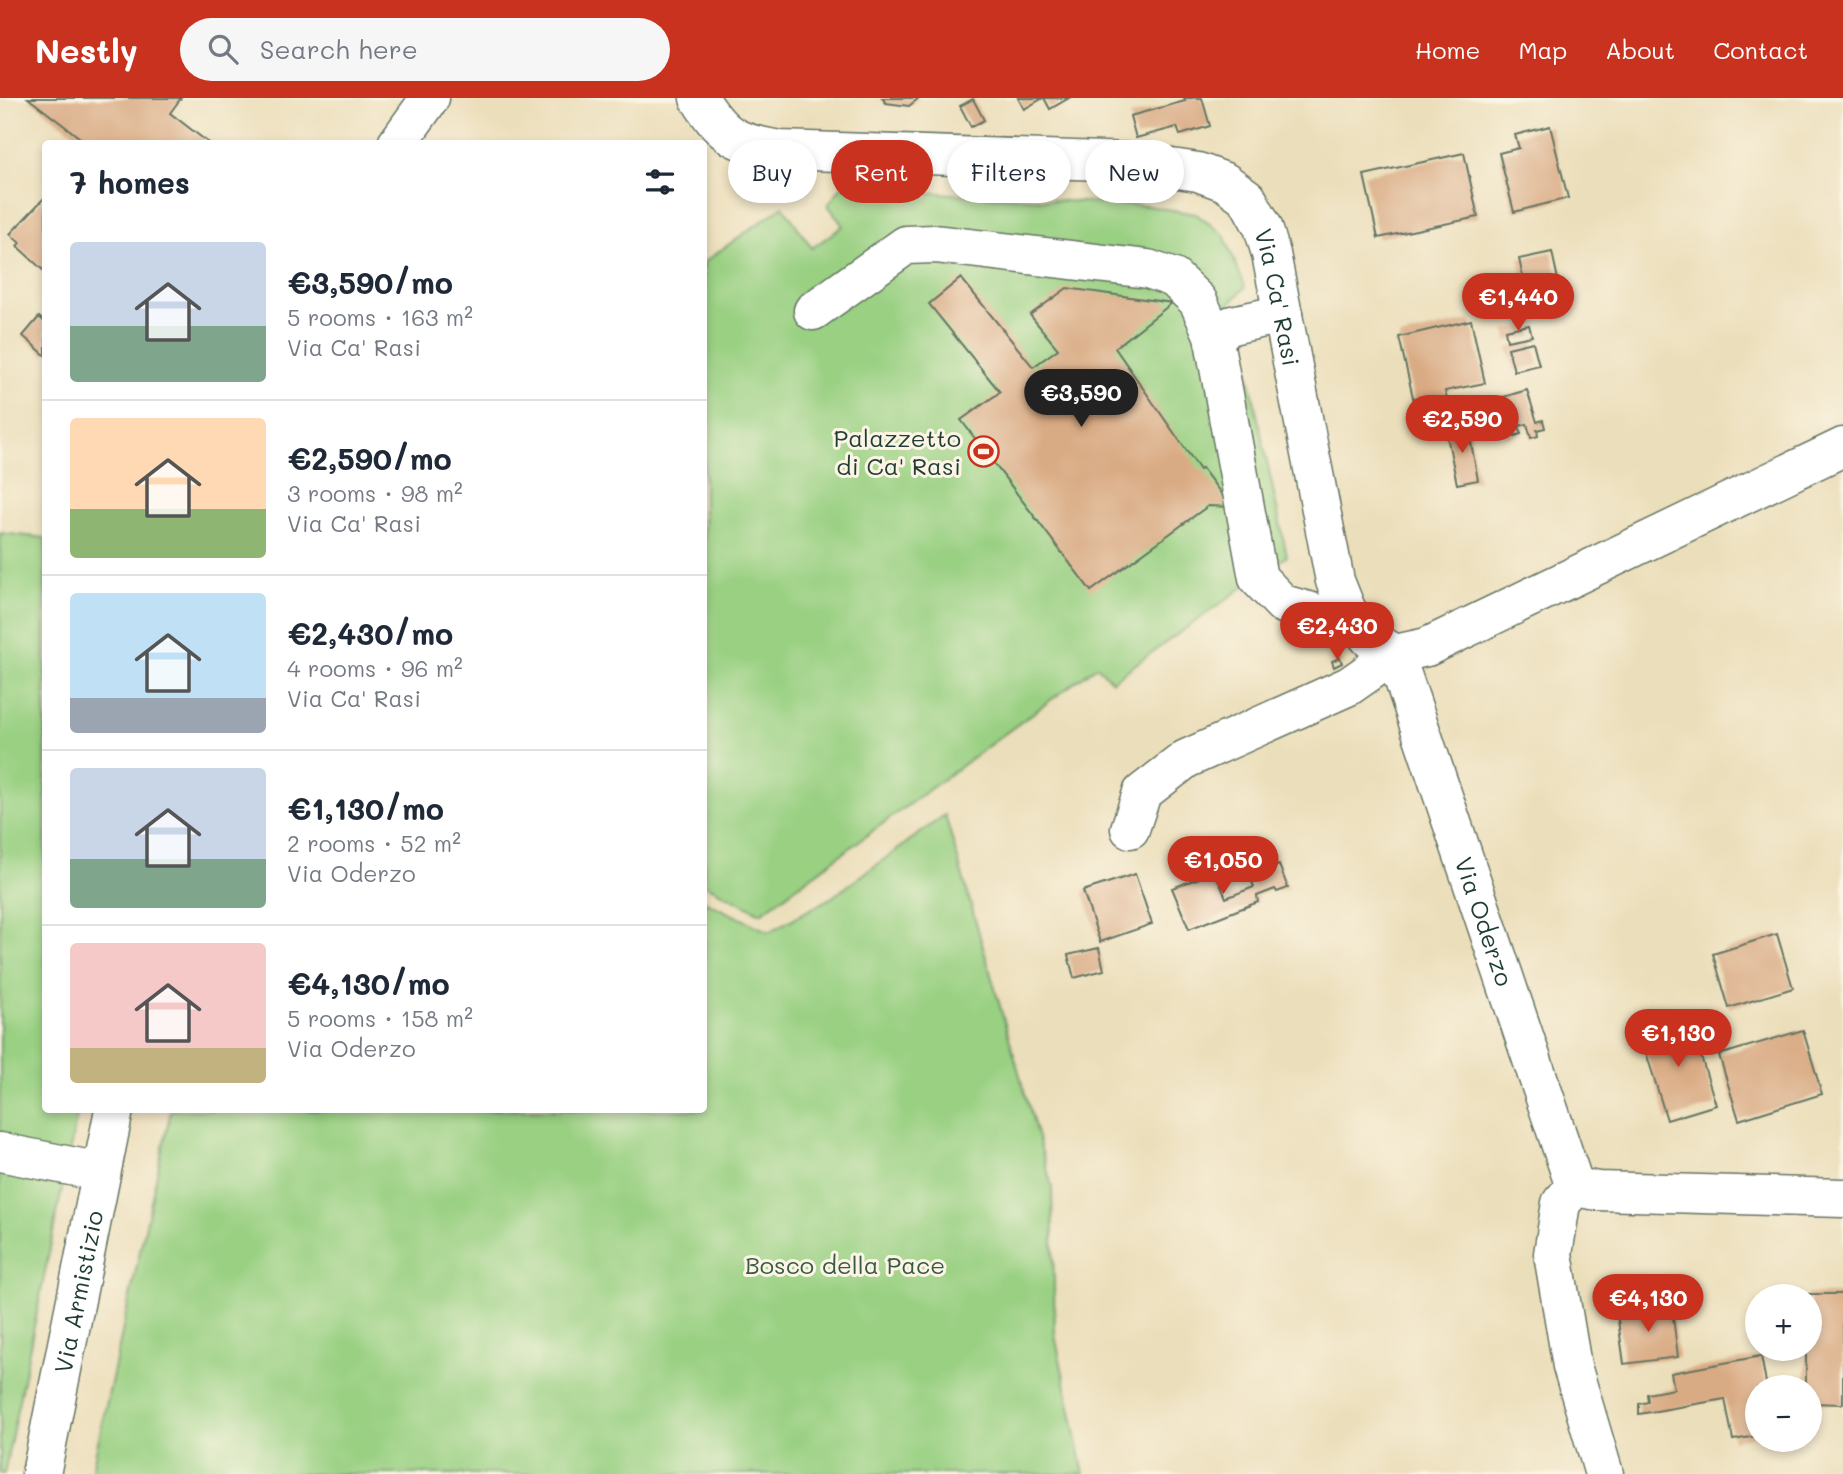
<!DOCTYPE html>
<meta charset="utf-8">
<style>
:root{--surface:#fff;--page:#f6f6f7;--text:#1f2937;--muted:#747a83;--line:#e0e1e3;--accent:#c8321e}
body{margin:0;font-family:Mali,sans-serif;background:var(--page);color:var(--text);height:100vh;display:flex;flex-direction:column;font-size:26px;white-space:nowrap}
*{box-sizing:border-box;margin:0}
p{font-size:23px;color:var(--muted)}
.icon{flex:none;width:38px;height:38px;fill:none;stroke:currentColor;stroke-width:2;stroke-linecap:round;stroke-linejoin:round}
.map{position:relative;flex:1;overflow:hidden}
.sheet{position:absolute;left:42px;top:42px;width:665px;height:973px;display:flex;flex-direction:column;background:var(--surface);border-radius:7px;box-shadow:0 4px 10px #0003}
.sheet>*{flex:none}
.hud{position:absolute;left:728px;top:42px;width:665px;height:63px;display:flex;gap:14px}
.fabs{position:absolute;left:1745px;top:1186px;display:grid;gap:14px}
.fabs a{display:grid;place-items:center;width:77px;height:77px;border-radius:50%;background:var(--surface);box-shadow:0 4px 10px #0003;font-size:35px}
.price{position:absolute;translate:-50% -60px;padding:0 16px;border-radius:24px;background:var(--accent);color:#fff;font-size:23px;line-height:46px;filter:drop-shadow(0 2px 4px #0008)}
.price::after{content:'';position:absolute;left:50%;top:42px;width:21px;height:16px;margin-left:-10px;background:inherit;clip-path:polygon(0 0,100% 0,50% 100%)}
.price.selected{background:#222;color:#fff}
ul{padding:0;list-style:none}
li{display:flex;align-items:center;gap:21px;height:175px;padding:0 28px}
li+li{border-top:2px solid var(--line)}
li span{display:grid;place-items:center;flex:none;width:196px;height:140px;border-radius:7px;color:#555}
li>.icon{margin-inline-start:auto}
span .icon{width:84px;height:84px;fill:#fffc;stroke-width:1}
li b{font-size:30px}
h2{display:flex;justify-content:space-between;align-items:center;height:84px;padding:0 28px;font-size:30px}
.tag{padding:0 24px;border-radius:32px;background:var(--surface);box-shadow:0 4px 10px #0003;font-size:24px;line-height:63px}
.tag.selected{background:var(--accent);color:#fff}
header{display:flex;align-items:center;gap:42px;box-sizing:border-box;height:98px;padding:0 35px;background:var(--accent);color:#fff}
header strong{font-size:33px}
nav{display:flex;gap:38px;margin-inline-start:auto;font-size:24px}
.search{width:490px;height:63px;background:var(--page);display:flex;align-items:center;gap:18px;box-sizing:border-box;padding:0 24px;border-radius:38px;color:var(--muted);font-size:26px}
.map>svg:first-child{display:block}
.green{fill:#99d082;stroke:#5c865b;stroke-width:2}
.building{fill:#d9ab84}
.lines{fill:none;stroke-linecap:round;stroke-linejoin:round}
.minor-casing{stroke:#667563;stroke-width:41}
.minor{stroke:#fff;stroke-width:38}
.labels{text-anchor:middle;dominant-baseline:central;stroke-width:6;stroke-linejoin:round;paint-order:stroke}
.street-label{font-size:24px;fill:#1f3d34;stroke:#fcf5e5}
.poi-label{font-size:24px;fill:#1f3d34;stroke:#fcf5e5;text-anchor:end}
.park-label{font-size:24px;fill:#375a44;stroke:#fcf5e5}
</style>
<header>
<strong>Nestly</strong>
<div class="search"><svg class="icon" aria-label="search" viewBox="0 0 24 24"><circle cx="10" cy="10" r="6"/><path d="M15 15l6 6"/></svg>Search here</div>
<nav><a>Home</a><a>Map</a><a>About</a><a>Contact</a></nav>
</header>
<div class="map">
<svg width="1843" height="1376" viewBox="0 0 1843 1376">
<rect width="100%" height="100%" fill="#fcf5e5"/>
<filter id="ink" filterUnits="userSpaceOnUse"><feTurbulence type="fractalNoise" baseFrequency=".0143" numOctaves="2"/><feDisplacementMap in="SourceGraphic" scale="14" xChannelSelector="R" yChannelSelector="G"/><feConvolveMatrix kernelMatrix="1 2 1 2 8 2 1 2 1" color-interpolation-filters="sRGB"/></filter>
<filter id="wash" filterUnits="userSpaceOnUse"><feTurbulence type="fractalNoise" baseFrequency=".00686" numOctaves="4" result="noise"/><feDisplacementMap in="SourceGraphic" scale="28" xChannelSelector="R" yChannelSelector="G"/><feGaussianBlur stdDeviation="1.57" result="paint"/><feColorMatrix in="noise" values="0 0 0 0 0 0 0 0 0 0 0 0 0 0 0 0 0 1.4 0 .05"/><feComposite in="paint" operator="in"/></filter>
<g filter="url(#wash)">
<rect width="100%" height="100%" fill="#ebdeba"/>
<g class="green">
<polygon points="841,89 1148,108 1196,116 1224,137 1245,189 1222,214 1232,227 1243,249 1287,458 1112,583 1097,568 761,815 704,786 704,164 783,108 812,150 843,128 828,107"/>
<polygon points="0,435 45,440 46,1012 78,1012 4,1376 0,1376"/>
<polygon points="945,717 1052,1089 1055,1237 1084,1376 91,1376 171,1012 704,1012 704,803 769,834 831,800"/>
</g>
<g id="blocks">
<g class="building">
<polygon points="28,0 181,0 170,15 210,46 88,46"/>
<polygon points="882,0 919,0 909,8 886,5"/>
<polygon points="1018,0 1043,0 1024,11"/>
<polygon points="1044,0 1069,0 1050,11"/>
<polygon points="1184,0 1202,0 1210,28 1180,37 1177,29 1136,40 1130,18 1185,3"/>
<polygon points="973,1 984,22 971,29 960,8"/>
<polygon points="1550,28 1568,100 1514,114 1499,55 1519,50 1515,37"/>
<polygon points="1464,55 1478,119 1378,140 1364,77"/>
<polygon points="738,66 755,66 757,85 738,85"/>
<polygon points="46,98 46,175 17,148 20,145 10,136"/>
<polygon points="1552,154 1562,200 1529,207 1519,161"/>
<polygon points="961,180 1033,269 1058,251 1030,217 1067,190 1172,205 1115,250 1200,372 1202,370 1231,409 1208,408 1091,493 961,322 1000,294 929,206"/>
<polygon points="39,219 46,225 46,258 23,238"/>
<polygon points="1471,222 1485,285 1445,293 1450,314 1418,321 1399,239"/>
<polygon points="1529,227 1532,238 1507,243 1505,232"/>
<polygon points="1533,244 1539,267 1514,273 1508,250"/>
<polygon points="1527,292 1537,324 1543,322 1545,330 1537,332 1538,338 1531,340 1527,326 1519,328 1521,336 1507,340 1503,329 1491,333 1483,305"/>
<polygon points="1468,329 1478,382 1457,386 1446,333"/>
<polygon points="1340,560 1342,565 1334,569 1332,563"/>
<polygon points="1279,767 1288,790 1277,794 1275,791 1257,798 1258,804 1189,831 1172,790 1215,774 1226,800 1254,789 1250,778"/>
<polygon points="1135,776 1152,826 1100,844 1083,793"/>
<polygon points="1777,836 1793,890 1729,910 1713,856"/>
<polygon points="1099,850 1104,872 1074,880 1068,857"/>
<polygon points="1689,920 1716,1007 1667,1022 1640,935"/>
<polygon points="1803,932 1822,996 1739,1022 1719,957"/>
<polygon points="1807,1196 1843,1196 1843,1306 1810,1305 1810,1290 1806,1290 1806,1251 1810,1251 1810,1199 1807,1199"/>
<polygon points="1671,1203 1678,1259 1624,1266 1617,1215 1648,1212 1647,1206"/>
<polygon points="1761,1258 1767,1290 1757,1290 1757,1338 1733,1342 1725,1301 1639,1316 1639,1306 1648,1304 1647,1296 1674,1291 1671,1275"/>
</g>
</g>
</g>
<g filter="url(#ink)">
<use href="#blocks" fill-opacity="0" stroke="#667563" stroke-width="2"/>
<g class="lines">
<defs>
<g id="minor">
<path id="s1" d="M699 0C724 40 735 44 780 52L1132 64 1198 74 1225 84 1247 100 1263 129 1271 156 1335 483 1347 513 1370 541 1395 556"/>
<polyline points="397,46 430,0"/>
<polyline points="813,213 906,147 935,146 1148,171 1174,180 1198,203 1213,237 1258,480 1283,506 1326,518 1347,513"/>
<polyline points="1213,237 1232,227 1283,216"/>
<path id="s2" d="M1395 556 1575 1089 1598 1093 1843 1100"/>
<polyline points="1130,731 1142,695 1186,661 1349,588 1395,556 1427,549 1843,349"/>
<polyline points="0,1054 101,1074"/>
<polyline points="1575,1089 1561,1105 1553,1156 1572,1268 1604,1376"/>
<path id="s3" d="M41 1376 114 1012"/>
</g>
</defs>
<use href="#minor" class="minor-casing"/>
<use href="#minor" class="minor"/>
</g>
</g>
<defs>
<symbol id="stadium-ring" viewBox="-11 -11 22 22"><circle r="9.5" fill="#fcf5e5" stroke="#c8321e" stroke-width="1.5"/><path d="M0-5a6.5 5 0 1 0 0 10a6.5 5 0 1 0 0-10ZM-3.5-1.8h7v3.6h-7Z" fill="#c8321e"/></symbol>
</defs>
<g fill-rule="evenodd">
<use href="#stadium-ring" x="966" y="336" width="35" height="35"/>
</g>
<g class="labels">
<g class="street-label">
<text stroke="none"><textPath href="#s1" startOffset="681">Via Ca' Rasi</textPath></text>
<text stroke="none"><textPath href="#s2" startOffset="282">Via Oderzo</textPath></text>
<text stroke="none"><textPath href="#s3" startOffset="186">Via Armistizio</textPath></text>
</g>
<g class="poi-label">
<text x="961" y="339">Palazzetto<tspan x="961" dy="28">di Ca' Rasi</tspan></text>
</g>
<g class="park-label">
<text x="845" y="1166">Bosco della Pace</text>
</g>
</g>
</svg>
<div class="fabs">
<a>+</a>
<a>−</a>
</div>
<b class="price" style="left:1518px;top:235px">€1,440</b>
<b class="price selected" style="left:1081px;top:331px">€3,590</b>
<b class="price" style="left:1462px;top:357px">€2,590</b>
<b class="price" style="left:1337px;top:564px">€2,430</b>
<b class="price" style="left:1223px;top:798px">€1,050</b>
<b class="price" style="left:1678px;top:971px">€1,130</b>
<b class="price" style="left:1648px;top:1236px">€4,130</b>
<div class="hud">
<a class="tag">Buy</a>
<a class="tag selected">Rent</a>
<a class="tag">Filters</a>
<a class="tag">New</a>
</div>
<section class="sheet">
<h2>7 homes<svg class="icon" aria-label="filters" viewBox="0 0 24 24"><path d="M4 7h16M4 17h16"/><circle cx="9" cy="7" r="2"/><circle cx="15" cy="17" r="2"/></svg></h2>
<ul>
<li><span style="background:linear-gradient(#c9d6e8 60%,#7fa58c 0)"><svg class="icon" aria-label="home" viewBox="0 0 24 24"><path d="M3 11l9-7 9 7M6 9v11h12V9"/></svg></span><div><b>€3,590/mo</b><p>5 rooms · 163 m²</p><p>Via Ca' Rasi</p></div></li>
<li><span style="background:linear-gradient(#ffd9b3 65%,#8fb573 0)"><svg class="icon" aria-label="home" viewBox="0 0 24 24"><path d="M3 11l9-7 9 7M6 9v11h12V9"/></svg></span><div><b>€2,590/mo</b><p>3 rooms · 98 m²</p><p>Via Ca' Rasi</p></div></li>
<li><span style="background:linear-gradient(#bfe0f5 75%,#9aa5b1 0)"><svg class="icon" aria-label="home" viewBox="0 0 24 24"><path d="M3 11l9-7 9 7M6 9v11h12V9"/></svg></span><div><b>€2,430/mo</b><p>4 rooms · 96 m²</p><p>Via Ca' Rasi</p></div></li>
<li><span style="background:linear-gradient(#c9d6e8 65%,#7fa58c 0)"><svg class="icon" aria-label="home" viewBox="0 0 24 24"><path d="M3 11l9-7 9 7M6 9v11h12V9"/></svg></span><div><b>€1,130/mo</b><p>2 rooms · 52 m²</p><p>Via Oderzo</p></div></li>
<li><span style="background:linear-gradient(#f6c9c9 75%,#c2b280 0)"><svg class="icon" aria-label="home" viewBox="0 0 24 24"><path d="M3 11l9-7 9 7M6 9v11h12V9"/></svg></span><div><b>€4,130/mo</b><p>5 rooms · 158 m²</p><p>Via Oderzo</p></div></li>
</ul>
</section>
</div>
